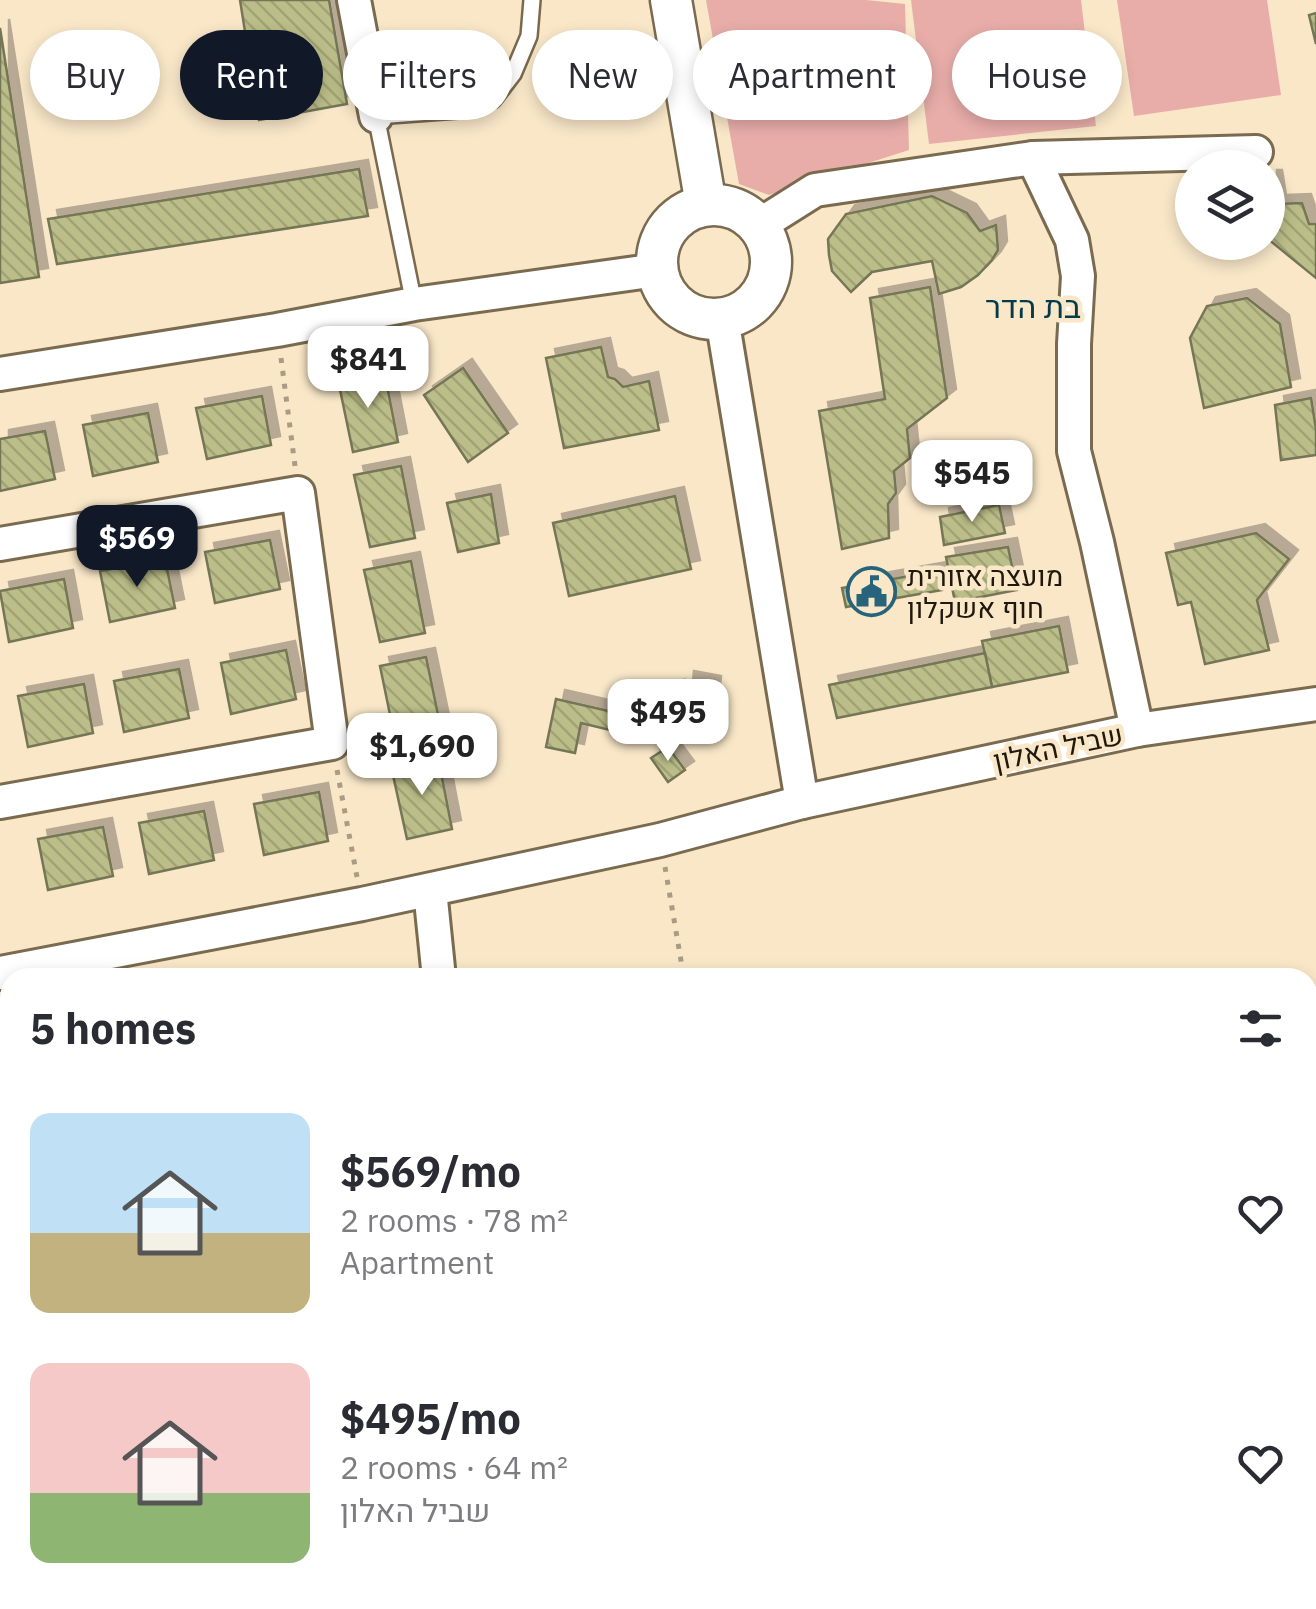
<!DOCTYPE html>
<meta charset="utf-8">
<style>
:root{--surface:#fff;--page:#f7f7f7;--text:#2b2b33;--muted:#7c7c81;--accent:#111827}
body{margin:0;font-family:"IBM Plex Sans",Heebo,sans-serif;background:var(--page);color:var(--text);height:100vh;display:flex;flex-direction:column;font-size:38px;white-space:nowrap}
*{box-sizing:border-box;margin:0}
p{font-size:32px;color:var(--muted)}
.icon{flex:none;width:55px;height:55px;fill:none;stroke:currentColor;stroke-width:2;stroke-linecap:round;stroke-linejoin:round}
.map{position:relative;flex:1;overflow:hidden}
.drawer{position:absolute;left:0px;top:968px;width:1318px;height:642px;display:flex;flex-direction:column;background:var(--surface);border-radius:30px 30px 0 0;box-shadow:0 5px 15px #0003}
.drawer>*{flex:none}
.banner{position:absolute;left:30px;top:30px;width:1258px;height:90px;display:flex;gap:20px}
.buttons{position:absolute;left:1175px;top:150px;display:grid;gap:20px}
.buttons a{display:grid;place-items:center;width:110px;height:110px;border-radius:50%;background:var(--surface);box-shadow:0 5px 15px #0003;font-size:50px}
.price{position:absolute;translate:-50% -85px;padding:0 22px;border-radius:20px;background:#fff;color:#222;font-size:32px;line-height:65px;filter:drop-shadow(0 2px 5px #0008)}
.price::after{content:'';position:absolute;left:50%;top:60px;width:30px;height:22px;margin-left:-15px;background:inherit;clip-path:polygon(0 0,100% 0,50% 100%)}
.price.on{background:var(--accent);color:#fff}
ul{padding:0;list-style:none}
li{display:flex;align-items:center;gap:30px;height:250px;padding:0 30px}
li span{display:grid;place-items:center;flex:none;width:280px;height:200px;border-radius:20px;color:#555}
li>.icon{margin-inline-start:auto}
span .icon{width:120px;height:120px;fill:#fffc;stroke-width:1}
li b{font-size:42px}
h2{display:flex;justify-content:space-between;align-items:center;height:120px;padding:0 30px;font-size:42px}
.tag{padding:0 35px;border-radius:45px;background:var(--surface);box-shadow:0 5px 15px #0003;font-size:35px;line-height:90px}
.tag.on{background:var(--accent);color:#fff}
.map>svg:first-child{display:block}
.park{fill:#e8ada9}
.building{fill:url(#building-back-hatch);stroke:#747657;stroke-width:2.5;filter:url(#shadow)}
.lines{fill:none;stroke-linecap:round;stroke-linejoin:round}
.service-casing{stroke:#7a6a4f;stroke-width:20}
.minor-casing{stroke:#7a6a4f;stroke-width:38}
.tertiary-casing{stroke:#7a6a4f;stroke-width:45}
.path{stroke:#aa9c84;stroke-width:5;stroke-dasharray:5 8;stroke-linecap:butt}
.service{stroke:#fff;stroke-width:15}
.minor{stroke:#fff;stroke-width:32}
.tertiary{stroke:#fff;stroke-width:40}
.labels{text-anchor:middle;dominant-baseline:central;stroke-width:9;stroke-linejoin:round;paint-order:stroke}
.poi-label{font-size:28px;fill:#1f180d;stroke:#f9e7c8;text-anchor:start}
.street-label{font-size:28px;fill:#1f180d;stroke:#f9e7c8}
.quarter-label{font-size:32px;fill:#033a4c;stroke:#f9e7c8}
</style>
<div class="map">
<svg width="1316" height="1609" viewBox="0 0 1316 1609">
<defs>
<pattern id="building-back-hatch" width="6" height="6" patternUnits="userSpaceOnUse" patternTransform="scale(2.5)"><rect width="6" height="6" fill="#bcbe89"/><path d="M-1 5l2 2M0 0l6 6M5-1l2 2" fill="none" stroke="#a1a375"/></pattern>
<filter id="shadow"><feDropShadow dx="9" dy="-9" stdDeviation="0" flood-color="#0004"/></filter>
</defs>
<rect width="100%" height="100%" fill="#f9e7c8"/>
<g class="park">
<polygon points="706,0 866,0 905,4 909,150 769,195 739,184"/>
<polygon points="911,0 1081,0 1096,126 929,144"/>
<polygon points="1117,0 1267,0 1281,95 1134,116"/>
</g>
<g class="building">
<polygon points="240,0 329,0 347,104 259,120"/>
<polygon points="1316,13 1316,44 1309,15"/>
<polygon points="0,28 39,277 0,283"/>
<polygon points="359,169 368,216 57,264 48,219"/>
<polygon points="1268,179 1273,179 1277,204 1302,203 1309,224 1316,224 1316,278 1268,239"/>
<polygon points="932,196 967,213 980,231 996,225 998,250 992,260 978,275 961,287 939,294 932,261 872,272 851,292 832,271 829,255 828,239 846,214"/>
<polygon points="930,287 947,398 907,429 910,458 894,471 896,493 888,504 889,538 842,549 819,411 885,399 870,298"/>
<polygon points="1247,298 1280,324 1291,387 1204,408 1190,338 1207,306"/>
<polygon points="601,347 608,377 615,379 623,387 649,381 659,430 564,448 546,358"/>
<polygon points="463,368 508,433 468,462 424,395"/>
<polygon points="384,370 398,442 353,452 338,380"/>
<polygon points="262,396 271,445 207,459 196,408"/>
<polygon points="1311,398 1316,429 1316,455 1281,460 1275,405"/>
<polygon points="148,413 158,462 93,476 83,425"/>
<polygon points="45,431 55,479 0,491 0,439"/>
<polygon points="401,466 415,538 370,547 354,475"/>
<polygon points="491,494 499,543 458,552 447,503"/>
<polygon points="675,496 691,569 569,596 553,523"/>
<polygon points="999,505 1005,533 944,545 940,517"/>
<polygon points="1256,533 1289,559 1257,600 1269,650 1205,664 1191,602 1178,605 1166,553"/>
<polygon points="270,540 280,589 215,603 205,552"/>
<polygon points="1008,547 1017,590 955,602 946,557"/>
<polygon points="165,559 175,608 110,622 100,571"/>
<polygon points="411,561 425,633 380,642 364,570"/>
<polygon points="938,571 942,590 846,607 842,588"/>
<polygon points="64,579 73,628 9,642 0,591"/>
<polygon points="1059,626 1068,672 992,687 982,641"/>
<polygon points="286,650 296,699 231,714 221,663"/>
<polygon points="985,653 992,687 837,718 829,685"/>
<polygon points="426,657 441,729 395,739 380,666"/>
<polygon points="179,669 189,718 124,732 114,681"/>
<polygon points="685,680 712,685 710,704 683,700"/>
<polygon points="84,684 93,733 28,747 18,696"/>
<polygon points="556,699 613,712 610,730 581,723 575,753 546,747"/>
<polygon points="668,747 685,770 668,782 651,758"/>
<polygon points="438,757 452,829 407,839 391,766"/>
<polygon points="319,792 328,841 264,855 254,804"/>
<polygon points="204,811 214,860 149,874 139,823"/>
<polygon points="103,827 113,876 48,890 38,839"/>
</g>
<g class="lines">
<defs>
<polyline id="service" points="414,304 376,116 458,110 493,100 513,74 529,36 532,0"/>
<g id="minor">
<polyline points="354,0 376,116"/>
<polyline points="1033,158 1256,152"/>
<polyline points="758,226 815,190 1033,158 1072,240 1078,276 1074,344 1074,451 1097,542 1137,730"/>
<polyline points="722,318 802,802"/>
<polyline points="0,374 277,330 414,304 657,270"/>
<polyline points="0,544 298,493 332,743 0,802"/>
<polyline points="430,890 439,978"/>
<polyline points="0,973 362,904 660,840 802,802 1137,730 1316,704"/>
</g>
<g id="tertiary">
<polyline points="671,0 706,205"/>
<circle cx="714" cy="262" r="57"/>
</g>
</defs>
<use href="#service" class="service-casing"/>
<use href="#minor" class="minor-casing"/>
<use href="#tertiary" class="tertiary-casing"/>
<g class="path">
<polyline points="281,358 295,466"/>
<polyline points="337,770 357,877"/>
<polyline points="665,867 684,978"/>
</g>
<use href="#service" class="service"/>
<use href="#minor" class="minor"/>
<use href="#tertiary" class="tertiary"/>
</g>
<defs>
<symbol id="civic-ring" viewBox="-11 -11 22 22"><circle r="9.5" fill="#f9e7c8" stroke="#27647b" stroke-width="1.5"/><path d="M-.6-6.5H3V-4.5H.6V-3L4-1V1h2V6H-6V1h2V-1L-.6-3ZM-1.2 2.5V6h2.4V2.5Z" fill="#27647b"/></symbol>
</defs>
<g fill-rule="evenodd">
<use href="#civic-ring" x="844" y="564" width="55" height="55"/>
</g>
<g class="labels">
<g class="poi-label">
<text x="907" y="575">מועצה אזורית<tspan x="907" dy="32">חוף אשקלון</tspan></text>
</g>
<g class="street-label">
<text transform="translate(1058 747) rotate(-12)">שביל האלון</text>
</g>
<g class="quarter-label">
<text x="1033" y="306">בת הדר</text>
</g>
</g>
</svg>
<div class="buttons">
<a><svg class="icon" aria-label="layers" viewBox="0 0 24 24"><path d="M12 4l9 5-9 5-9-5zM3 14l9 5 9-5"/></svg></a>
</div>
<b class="price" style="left:368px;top:411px">$841</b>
<b class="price" style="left:972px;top:525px">$545</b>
<b class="price on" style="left:137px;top:590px">$569</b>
<b class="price" style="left:668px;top:764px">$495</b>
<b class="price" style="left:422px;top:798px">$1,690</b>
<div class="banner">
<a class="tag">Buy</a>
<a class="tag on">Rent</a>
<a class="tag">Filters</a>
<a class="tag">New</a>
<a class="tag">Apartment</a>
<a class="tag">House</a>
</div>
<section class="drawer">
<h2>5 homes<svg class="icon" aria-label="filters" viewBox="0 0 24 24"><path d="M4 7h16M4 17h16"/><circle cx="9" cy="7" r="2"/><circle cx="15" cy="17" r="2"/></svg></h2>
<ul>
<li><span style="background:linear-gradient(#bfe0f5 60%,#c2b280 0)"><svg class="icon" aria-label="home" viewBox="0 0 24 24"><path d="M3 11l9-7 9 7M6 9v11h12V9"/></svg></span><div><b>$569/mo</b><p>2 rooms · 78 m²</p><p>Apartment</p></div><svg class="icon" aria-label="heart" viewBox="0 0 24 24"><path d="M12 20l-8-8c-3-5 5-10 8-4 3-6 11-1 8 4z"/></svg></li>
<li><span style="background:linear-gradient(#f6c9c9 65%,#8fb573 0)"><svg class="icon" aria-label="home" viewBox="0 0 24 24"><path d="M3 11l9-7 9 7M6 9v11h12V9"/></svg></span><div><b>$495/mo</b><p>2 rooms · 64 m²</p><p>שביל האלון</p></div><svg class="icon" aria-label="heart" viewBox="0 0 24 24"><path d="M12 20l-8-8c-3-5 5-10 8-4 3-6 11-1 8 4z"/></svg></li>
</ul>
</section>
</div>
